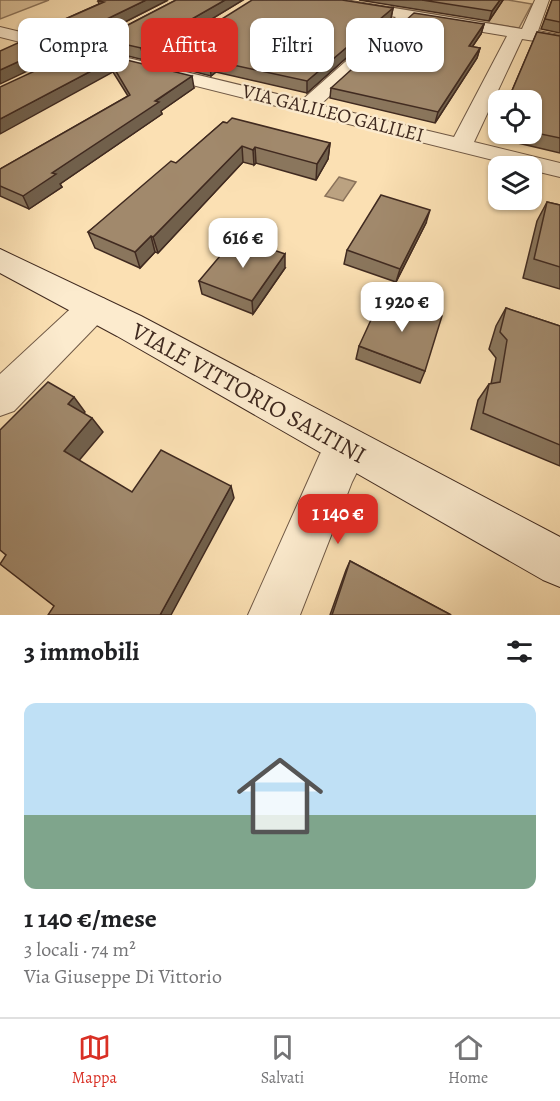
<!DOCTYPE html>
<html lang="it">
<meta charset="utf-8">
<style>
:root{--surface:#fff;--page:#f6f6f6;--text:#202124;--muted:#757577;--line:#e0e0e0;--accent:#d93025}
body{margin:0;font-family:Alegreya,serif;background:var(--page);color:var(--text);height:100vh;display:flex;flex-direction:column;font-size:22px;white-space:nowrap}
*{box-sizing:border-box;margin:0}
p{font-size:20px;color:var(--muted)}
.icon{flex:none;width:33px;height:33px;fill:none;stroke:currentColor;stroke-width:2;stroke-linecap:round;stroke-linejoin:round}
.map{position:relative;height:615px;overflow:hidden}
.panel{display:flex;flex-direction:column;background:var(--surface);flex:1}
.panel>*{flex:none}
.banner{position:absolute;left:18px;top:18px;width:525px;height:54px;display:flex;gap:12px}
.buttons{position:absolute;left:488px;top:90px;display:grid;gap:12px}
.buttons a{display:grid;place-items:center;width:54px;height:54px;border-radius:12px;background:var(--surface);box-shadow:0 2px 4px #0004;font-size:30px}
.price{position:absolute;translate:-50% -51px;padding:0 14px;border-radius:12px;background:#fff;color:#222;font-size:20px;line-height:39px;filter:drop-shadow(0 2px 3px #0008)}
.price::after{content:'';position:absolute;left:50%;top:36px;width:18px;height:14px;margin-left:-9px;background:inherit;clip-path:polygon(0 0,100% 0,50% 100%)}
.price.selected{background:var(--accent);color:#fff}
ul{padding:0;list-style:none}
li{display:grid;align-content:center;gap:12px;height:318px;padding:0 24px}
li span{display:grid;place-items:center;height:186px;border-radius:12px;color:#555}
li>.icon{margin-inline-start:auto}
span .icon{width:108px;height:108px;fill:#fffc;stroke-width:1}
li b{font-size:26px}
h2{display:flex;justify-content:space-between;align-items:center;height:72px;padding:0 24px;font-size:26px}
.pill{padding:0 21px;border-radius:12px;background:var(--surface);box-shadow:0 2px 4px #0004;font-size:21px;line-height:54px}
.pill.selected{background:var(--accent);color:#fff}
.menu{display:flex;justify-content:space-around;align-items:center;height:84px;border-top:2px solid var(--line);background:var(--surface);font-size:16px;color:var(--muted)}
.menu a{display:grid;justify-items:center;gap:3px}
.menu .selected{color:var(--accent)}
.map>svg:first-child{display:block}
.green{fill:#dbc19a;stroke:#8e765d;stroke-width:1.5}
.water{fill:#bba281;stroke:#8a725a;stroke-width:1.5}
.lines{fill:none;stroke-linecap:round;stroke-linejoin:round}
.street-casing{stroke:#6f5845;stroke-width:2}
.secondary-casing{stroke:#402a20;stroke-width:2}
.street{fill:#fcebce;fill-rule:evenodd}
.secondary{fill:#fcebce;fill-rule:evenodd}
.wall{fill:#8a765d;stroke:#402a20;stroke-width:1.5}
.shaded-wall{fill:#71604c;stroke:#402a20;stroke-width:1.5}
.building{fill:#a1896c;stroke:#402a20;stroke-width:1.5}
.labels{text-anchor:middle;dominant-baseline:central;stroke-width:5;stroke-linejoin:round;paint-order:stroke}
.far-street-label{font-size:20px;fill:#402a20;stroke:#fcebce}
.street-label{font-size:24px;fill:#402a20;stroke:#fcebce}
</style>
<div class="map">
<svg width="560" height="615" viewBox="0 0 560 615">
<rect width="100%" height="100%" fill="#fbe0b3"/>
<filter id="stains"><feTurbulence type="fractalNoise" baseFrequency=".00333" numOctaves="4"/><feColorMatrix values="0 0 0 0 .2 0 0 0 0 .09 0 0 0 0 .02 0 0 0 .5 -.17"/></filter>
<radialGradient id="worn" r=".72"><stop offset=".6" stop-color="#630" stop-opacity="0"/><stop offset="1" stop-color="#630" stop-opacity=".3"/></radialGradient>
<g class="green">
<polygon points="0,0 49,0 0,19"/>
<polygon points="399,0 508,0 532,4 519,28 391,7"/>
</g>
<polygon class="water" points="339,177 356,182 343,201 325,196"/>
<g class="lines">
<defs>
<g id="street">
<path d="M312 0H345L522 29 535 0H549L538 31 560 35V45L522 39 474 142 560 163V177L531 170V166H517L0 37V27L302 100 396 17 319 4ZM411 20 507 36 454 137 320 105Z"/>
<polygon points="93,295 105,299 110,308 105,317 14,411 0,416 0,374 81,299"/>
<polygon points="348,428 363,434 369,448 352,482 300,615 248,615 320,454 333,434"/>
</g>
<polygon id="secondary" points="0,249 141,316 560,537 560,587 543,580 117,336 0,273"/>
</defs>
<use href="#street" class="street-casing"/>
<use href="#secondary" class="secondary-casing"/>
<use href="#street" class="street"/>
<use href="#secondary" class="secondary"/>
</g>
<g class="wall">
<polygon points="99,0 168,0 80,45 56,39 53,28 55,27 54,24 99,4 98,1"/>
<polygon points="176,0 243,0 144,60 104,50 101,39"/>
<polygon points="359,0 503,0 489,21"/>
<polygon points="552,0 560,0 560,33 541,29"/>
<polygon points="393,8 391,18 307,93 216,72 211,76 168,65 166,54"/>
<polygon points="484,24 481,34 472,47 480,48 477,58 435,123 330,98 331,88"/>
<polygon points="537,32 560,36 560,153 497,138 498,134 531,134 531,100 508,100"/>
<polygon points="82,49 194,88 161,111 162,114 60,184 62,187 29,209 0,196 0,169 128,96 113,72"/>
<polygon points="223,122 330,143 328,159 316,180 256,163 254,165 243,162 158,253 155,252 140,268 95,248 88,232 176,163"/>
<polygon points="547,202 560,205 560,289 523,278 537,221"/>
<polygon points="426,223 396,282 344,264 347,250"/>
<polygon points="285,268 253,314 202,294 199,281"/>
<polygon points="506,308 560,326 560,466 471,429 478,400 489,384 491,384 496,358 489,349 496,326"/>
<polygon points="359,346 425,371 420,383 356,359"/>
<polygon points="350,561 451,615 330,615 346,570"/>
</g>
<g class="shaded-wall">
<polygon points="146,0 168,0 80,45 76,34"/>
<polygon points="225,0 243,0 144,60 141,48"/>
<polygon points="500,0 503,0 489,21 492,11"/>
<polygon points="393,8 391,18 307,93 307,81"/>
<polygon points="484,24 481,34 466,56 469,46"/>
<polygon points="57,44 61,55 0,84 0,70"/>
<polygon points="480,48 477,58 435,123 438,112"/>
<polygon points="110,61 113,72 0,134 0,119"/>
<polygon points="215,61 216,72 211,76 210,64"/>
<polygon points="192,76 194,88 161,111 162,114 60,184 62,187 29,209 23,196 52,173"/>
<polygon points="330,143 328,159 316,180 317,164"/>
<polygon points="242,146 243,162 158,253 153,237"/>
<polygon points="255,147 256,163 254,165 253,150"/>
<polygon points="430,210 426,223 396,282 400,269"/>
<polygon points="151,236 155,252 140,268 135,252"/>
<polygon points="285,254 285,268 253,314 252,301"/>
<polygon points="74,397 85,412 79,419 68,404"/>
<polygon points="92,418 103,432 76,464 64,451"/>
<polygon points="231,486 234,498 171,615 160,615"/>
</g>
<g class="building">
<polygon points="99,0 146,0 76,34 53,28 59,25 54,24 104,2 98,1"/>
<polygon points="176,0 225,0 141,48 101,39"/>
<polygon points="252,0 342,0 393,8 307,81 215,61 210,64 166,54"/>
<polygon points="422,0 500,0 492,11"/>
<polygon points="552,0 560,0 560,22 545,19"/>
<polygon points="414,13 484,24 469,46 480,48 438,112 331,88"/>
<polygon points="537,32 560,36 560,138 531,132 531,100 512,100 514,94 511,93"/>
<polygon points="31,37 57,44 0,70 0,51"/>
<polygon points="82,49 192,76 155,101 159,102 52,173 56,174 23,196 0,186 0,169 130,95 110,61 0,119 0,87"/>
<polygon points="232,118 330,143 317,164 255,147 253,150 242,146 153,237 151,236 135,252 88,232 171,161 176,163 223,122 227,123"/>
<polygon points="381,195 430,210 400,269 347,250"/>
<polygon points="547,202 560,205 560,267 534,259"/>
<polygon points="236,237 285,254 252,301 199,281"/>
<polygon points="382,296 442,316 425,371 359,346"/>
<polygon points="506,308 560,326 560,445 483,413 489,384 500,382 507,340 500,332"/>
<polygon points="48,382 74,397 68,404 92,418 64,451 132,492 161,450 231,486 160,615 48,615 54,606 0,564 6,555 0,550 0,430"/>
<polygon points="350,561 451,615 332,615"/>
</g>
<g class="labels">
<g class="far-street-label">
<text transform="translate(333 113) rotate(14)">VIA GALILEO GALILEI</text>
</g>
<g class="street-label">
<text transform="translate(249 393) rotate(29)">VIALE VITTORIO SALTINI</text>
</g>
</g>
<rect width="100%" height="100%" filter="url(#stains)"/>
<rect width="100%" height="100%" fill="url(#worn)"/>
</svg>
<div class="buttons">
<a><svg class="icon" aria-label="locate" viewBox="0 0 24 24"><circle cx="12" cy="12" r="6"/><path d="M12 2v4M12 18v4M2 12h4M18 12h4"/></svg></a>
<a><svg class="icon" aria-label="layers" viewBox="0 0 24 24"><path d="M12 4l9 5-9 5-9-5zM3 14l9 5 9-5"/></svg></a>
</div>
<b class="price" style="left:243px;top:269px">616 €</b>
<b class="price" style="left:402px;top:333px">1 920 €</b>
<b class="price selected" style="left:338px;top:545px">1 140 €</b>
<div class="banner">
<a class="pill">Compra</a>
<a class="pill selected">Affitta</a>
<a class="pill">Filtri</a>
<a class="pill">Nuovo</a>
</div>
</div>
<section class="panel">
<h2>3 immobili<svg class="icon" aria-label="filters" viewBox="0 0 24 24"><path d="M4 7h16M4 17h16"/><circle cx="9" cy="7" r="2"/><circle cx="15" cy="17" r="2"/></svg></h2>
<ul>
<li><span style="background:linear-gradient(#bfe0f5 60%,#7fa58c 0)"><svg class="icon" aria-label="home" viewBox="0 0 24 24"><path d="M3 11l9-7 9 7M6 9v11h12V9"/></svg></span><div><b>1 140 €/mese</b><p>3 locali · 74 m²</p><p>Via Giuseppe Di Vittorio</p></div></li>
</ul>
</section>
<nav class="menu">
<a class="selected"><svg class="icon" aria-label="map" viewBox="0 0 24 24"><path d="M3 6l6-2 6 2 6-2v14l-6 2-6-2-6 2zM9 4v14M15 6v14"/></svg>Mappa</a>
<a><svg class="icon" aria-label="saved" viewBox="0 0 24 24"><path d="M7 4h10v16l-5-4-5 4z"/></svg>Salvati</a>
<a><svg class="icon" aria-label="home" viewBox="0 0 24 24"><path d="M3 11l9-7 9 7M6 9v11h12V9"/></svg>Home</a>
</nav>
